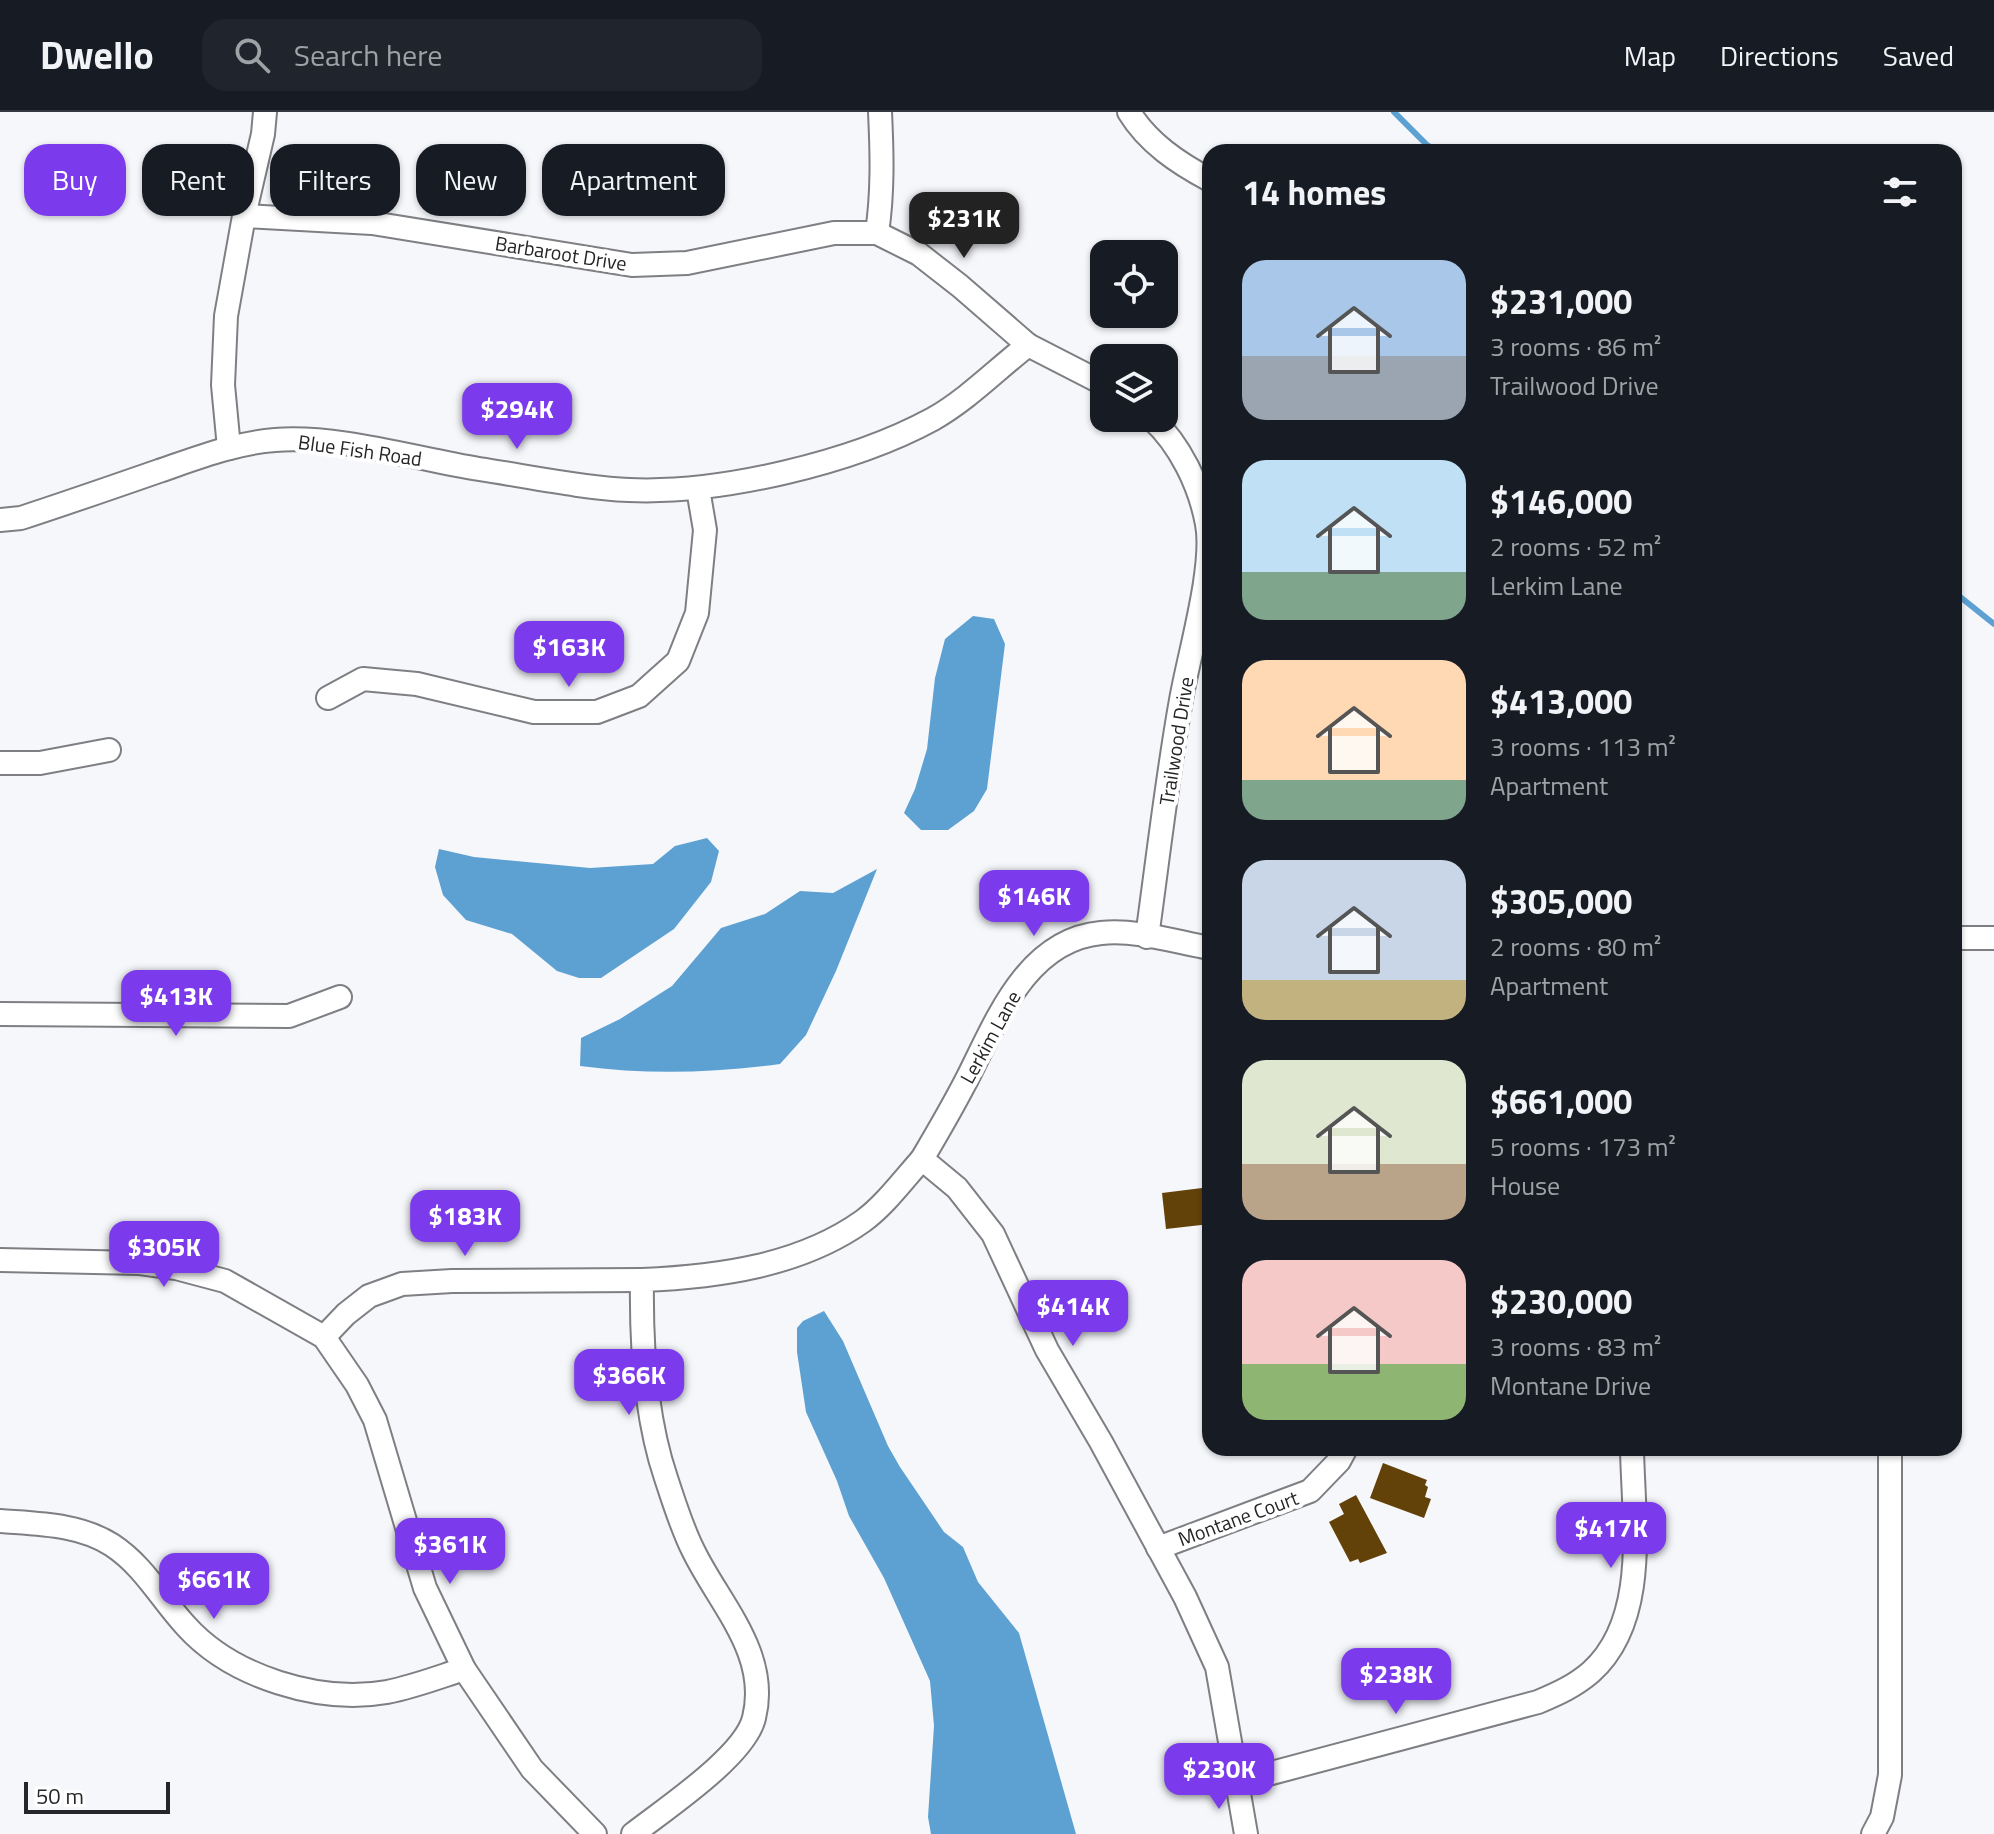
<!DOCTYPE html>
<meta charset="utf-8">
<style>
:root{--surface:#171b24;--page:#20242c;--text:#f1f3f6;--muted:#9ea1a6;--line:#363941;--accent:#7c3aed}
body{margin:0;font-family:"Titillium Web",sans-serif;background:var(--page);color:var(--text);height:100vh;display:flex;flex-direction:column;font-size:30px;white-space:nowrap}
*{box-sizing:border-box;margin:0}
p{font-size:26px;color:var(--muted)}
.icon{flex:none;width:44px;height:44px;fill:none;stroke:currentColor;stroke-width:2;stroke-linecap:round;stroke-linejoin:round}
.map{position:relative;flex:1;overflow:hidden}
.sheet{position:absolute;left:1202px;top:32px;width:760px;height:1312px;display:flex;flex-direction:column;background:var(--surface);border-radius:24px;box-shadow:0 2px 6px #0004}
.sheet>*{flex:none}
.banner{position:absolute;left:24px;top:32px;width:760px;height:72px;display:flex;gap:16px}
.tools{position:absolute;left:1090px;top:128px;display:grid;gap:16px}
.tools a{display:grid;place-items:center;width:88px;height:88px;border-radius:16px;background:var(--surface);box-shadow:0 2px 6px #0004;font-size:40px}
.scale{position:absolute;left:24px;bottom:20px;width:146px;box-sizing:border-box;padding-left:8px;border:4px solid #252627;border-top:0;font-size:22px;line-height:28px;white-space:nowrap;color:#252627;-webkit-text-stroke:6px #fff;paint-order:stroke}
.price{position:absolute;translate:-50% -68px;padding:0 18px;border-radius:16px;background:var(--accent);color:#fff;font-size:26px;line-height:52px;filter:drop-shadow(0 2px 4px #0008)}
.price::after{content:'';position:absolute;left:50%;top:48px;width:24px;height:18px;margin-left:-12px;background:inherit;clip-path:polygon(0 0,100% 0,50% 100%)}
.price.on{background:#222;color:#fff}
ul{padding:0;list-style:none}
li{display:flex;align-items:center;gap:24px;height:200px;padding:0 40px}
li span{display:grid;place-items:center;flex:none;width:224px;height:160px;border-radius:24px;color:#555}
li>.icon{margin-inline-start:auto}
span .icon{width:96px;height:96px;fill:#fffc;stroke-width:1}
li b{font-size:34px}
h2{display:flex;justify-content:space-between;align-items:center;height:96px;padding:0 40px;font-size:34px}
.tag{padding:0 28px;border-radius:24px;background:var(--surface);box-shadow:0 2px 6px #0004;font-size:28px;line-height:72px}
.tag.on{background:var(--accent);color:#fff}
header{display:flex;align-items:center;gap:48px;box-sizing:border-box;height:112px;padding:0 40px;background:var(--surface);border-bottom:2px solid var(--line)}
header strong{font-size:38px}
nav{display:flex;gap:44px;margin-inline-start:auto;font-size:28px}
.search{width:560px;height:72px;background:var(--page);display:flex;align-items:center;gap:20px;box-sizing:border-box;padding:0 28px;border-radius:24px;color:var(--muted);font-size:30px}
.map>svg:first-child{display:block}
.water{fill:#5da1d2}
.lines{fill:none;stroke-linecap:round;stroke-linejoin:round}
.stream{stroke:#5da1d2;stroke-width:6}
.building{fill:#63420a}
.minor-casing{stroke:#7e7f83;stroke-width:26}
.minor{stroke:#fff;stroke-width:22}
.labels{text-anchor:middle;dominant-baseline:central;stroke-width:8;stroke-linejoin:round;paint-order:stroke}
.street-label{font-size:20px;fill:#252627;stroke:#fff}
</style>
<header>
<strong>Dwello</strong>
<div class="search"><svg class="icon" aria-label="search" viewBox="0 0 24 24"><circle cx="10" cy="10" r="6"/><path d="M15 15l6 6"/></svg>Search here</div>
<nav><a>Map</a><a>Directions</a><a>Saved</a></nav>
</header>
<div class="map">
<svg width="1994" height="1722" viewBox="0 0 1994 1722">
<rect width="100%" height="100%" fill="#f6f7fb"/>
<g class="water">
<polygon points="973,504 994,507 1005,532 987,677 974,699 948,718 921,718 904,701 915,677 927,637 935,566 945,527"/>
<polygon points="707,726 719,739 711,770 674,817 601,866 579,866 557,859 512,822 466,808 443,783 435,755 439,737 474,745 590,756 653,752 675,734"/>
<path d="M877 757 836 859 806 923 780 952C712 961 648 963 580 954L581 926 620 907 672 874 721 816 765 802 800 779 833 781Z"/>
<polygon points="824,1199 843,1229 888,1334 900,1355 944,1420 963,1435 978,1470 1019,1521 1076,1722 931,1722 928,1705 934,1614 930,1569 884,1466 849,1404 837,1369 806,1300 797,1240 797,1216 803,1209"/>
</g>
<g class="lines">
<g class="stream">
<polyline points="1394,0 1427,33 1438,40"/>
<polyline points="1954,480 1994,512"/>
</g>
</g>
<g class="building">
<polygon points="1210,1075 1210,1112 1166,1117 1162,1081"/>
<polygon points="1383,1351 1427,1368 1425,1373 1428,1375 1425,1385 1431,1387 1424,1406 1370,1386"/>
<polygon points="1356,1383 1387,1441 1360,1451 1358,1447 1350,1450 1329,1410 1344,1402 1339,1392"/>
</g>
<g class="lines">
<defs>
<g id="minor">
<path d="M880 0C882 41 883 80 877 121L919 142 960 174 1028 233 1104 272"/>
<path d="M1129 0C1148 31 1178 51 1210 68"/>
<polyline points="244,104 372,111 632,153 687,151 834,121 877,121"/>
<polyline points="229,336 223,273 226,204 244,104 263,22 265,0"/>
<path d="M0 408 21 406C67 391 113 375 159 359 197 346 235 331 275 328 339 323 416 347 479 357 526 364 582 376 629 378 720 382 852 351 933 307 968 287 996 258 1028 233"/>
<polyline points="328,586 363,567 417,572 534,600 597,600 639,584 678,549 697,501 705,418 698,377"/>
<polyline points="0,651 40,651 109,638"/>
<path d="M1147 825C1158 746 1167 666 1181 588 1189 542 1215 455 1207 412 1200 374 1180 332 1151 306"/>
<polyline points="1954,826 1994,826"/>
<path d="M1210 836C1176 830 1136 817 1101 821 1026 828 996 910 967 967 953 994 938 1020 922 1047L957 1076 993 1122 1047 1238 1101 1330 1185 1485 1217 1555 1246 1722"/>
<polyline points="0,902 289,904 340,885"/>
<polyline points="0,1148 140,1151 176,1156 225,1169 324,1225 357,1273 375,1308 425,1476 464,1557 532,1657 595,1722"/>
<polyline points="324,1225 346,1202 369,1184 402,1172 452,1169 642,1168"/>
<path d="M0 1409C38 1412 79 1412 112 1433 144 1454 161 1487 186 1514 232 1565 320 1592 387 1580 413 1575 439 1565 464 1557"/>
<polyline points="1158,1436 1310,1379 1339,1349 1346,1336"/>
<path d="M1238 1670 1538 1590C1557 1582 1575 1574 1591 1560 1650 1507 1633 1407 1632 1336"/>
<path d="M633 1722C665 1697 745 1644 754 1606 770 1542 720 1493 694 1440 682 1417 674 1390 666 1366 645 1304 641 1233 642 1168 717 1165 800 1154 863 1109 885 1093 904 1067 922 1047"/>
<polyline points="1873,1722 1882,1705 1890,1663 1890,1336"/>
</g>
</defs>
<use href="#minor" class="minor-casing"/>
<use href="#minor" class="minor"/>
</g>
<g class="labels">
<g class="street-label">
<text transform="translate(561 141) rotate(9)">Barbaroot Drive</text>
<text transform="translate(360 338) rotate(8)">Blue Fish Road</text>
<text transform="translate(1176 629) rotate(-81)">Trailwood Drive</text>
<text transform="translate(990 925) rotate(-61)">Lerkim Lane</text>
<text transform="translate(1238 1406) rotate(-20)">Montane Court</text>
</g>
</g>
</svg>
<div class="tools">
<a><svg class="icon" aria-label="locate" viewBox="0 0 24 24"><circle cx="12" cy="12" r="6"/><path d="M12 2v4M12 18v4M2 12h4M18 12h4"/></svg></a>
<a><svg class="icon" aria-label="layers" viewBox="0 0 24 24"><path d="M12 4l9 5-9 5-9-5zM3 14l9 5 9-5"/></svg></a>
</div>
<div class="scale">50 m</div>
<b class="price on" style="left:964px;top:148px">$231K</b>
<b class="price" style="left:517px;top:339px">$294K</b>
<b class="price" style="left:569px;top:577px">$163K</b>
<b class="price" style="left:1034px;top:826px">$146K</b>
<b class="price" style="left:176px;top:926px">$413K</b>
<b class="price" style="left:465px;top:1146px">$183K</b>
<b class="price" style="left:164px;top:1177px">$305K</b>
<b class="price" style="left:1073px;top:1236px">$414K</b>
<b class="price" style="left:629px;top:1305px">$366K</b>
<b class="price" style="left:1611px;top:1458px">$417K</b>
<b class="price" style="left:450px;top:1474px">$361K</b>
<b class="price" style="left:214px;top:1509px">$661K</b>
<b class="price" style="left:1396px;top:1604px">$238K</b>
<b class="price" style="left:1219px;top:1699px">$230K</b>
<div class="banner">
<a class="tag on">Buy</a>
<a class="tag">Rent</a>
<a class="tag">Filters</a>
<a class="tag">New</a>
<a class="tag">Apartment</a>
</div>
<section class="sheet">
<h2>14 homes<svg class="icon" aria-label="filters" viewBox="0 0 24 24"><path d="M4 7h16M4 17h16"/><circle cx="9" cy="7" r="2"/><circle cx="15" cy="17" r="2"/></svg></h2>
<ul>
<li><span style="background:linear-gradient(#a9c7e8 60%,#9aa5b1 0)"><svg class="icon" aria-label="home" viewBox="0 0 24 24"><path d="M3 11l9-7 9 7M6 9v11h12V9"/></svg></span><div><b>$231,000</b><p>3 rooms · 86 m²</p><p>Trailwood Drive</p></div></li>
<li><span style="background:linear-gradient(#bfe0f5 70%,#7fa58c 0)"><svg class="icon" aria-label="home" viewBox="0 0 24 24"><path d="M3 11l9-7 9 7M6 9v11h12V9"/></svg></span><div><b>$146,000</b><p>2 rooms · 52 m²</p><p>Lerkim Lane</p></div></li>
<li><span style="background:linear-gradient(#ffd9b3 75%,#7fa58c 0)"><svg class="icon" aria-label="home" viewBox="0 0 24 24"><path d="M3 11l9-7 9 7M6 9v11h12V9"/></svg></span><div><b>$413,000</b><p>3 rooms · 113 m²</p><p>Apartment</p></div></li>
<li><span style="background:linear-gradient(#c9d6e8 75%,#c2b280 0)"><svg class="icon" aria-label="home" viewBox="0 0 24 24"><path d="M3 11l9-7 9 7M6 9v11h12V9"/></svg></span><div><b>$305,000</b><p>2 rooms · 80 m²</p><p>Apartment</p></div></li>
<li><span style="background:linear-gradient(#dfe7d0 65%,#b9a48a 0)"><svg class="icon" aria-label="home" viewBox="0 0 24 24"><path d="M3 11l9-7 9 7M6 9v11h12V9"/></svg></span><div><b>$661,000</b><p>5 rooms · 173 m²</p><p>House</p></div></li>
<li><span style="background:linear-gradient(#f6c9c9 65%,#8fb573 0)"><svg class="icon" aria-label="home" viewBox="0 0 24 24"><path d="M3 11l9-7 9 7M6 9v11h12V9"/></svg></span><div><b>$230,000</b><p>3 rooms · 83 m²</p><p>Montane Drive</p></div></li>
</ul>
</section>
</div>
